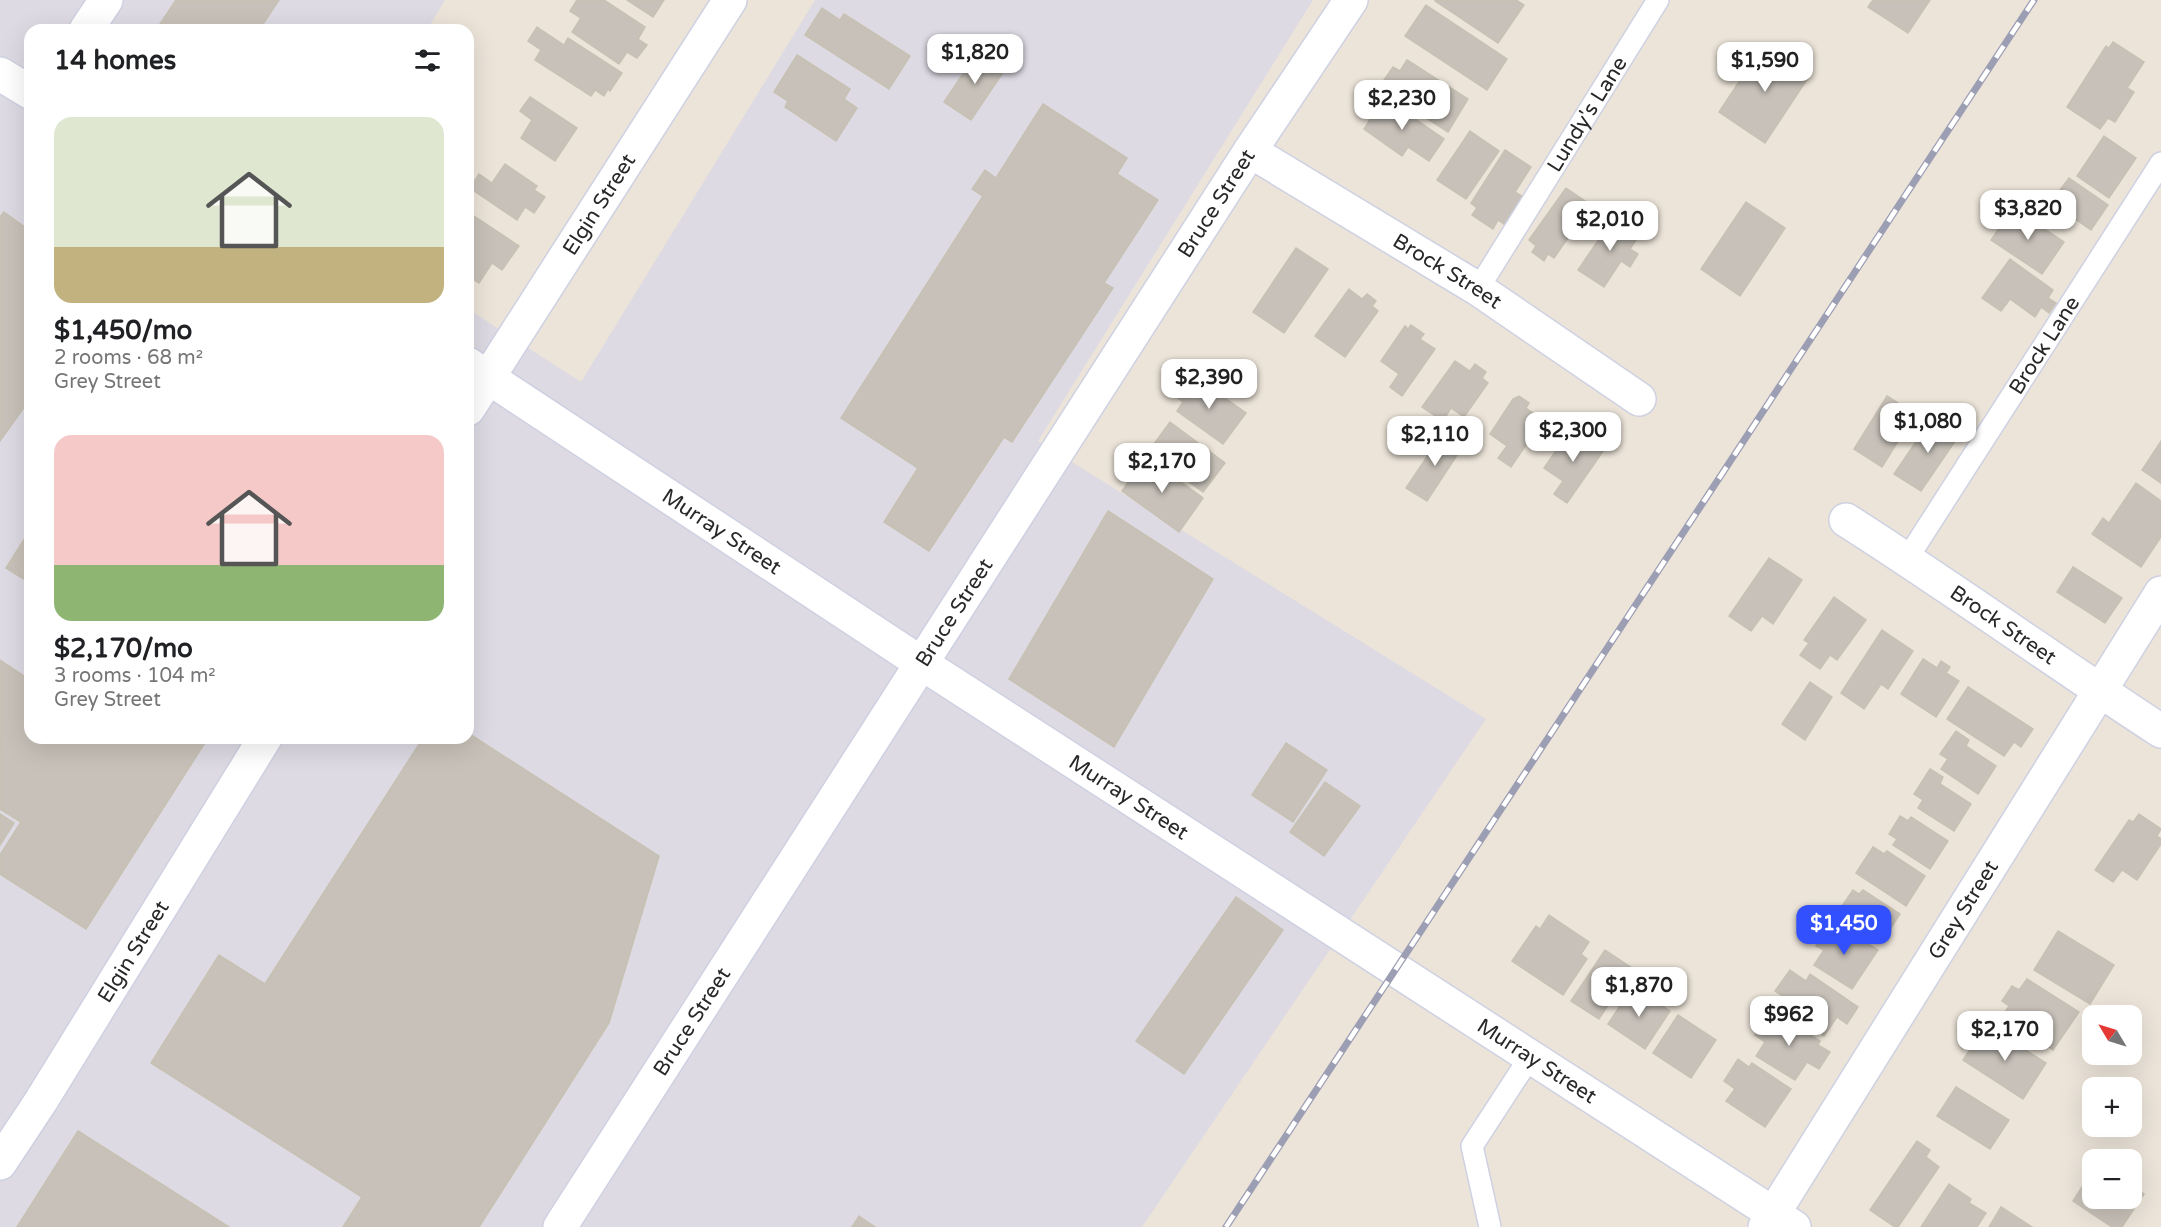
<!DOCTYPE html>
<meta charset="utf-8">
<style>
:root{--surface:#fff;--page:#f6f6f6;--text:#202124;--muted:#757577;--accent:#3350ff}
body{margin:0;font-family:"Varela Round",sans-serif;background:var(--page);color:var(--text);height:100vh;display:flex;flex-direction:column;font-size:22px;white-space:nowrap}
*{box-sizing:border-box;margin:0}
p{font-size:20px;color:var(--muted)}
.icon{flex:none;width:33px;height:33px;fill:none;stroke:currentColor;stroke-width:2;stroke-linecap:round;stroke-linejoin:round}
.map{position:relative;flex:1;overflow:hidden}
.side{position:absolute;left:24px;top:24px;width:450px;height:720px;display:flex;flex-direction:column;background:var(--surface);border-radius:18px;box-shadow:0 6px 24px #0002}
.side>*{flex:none}
.needle{width:39px;rotate:308deg}
.buttons{position:absolute;left:2082px;top:1005px;display:grid;gap:12px}
.buttons a{display:grid;place-items:center;width:60px;height:60px;border-radius:12px;background:var(--surface);box-shadow:0 6px 24px #0002;font-size:30px}
.price{position:absolute;translate:-50% -51px;padding:0 14px;border-radius:12px;background:#fff;color:#222;font-size:20px;line-height:39px;filter:drop-shadow(0 2px 3px #0008)}
.price::after{content:'';position:absolute;left:50%;top:36px;width:18px;height:14px;margin-left:-9px;background:inherit;clip-path:polygon(0 0,100% 0,50% 100%)}
.price.active{background:var(--accent);color:#fff}
ul{padding:0;list-style:none}
li{display:grid;align-content:center;gap:12px;height:318px;padding:0 30px}
li span{display:grid;place-items:center;height:186px;border-radius:18px;color:#555}
li>.icon{margin-inline-start:auto}
span .icon{width:108px;height:108px;fill:#fffc;stroke-width:1}
li b{font-size:26px}
h2{display:flex;justify-content:space-between;align-items:center;height:72px;padding:0 30px;font-size:26px}
.map>svg:first-child{display:block}
.industrial{fill:#dddae3}
.building{fill:#c7c1b9;stroke:#c7c1b3;stroke-width:1.5}
.lines{fill:none;stroke-linecap:round;stroke-linejoin:round}
.service-casing{stroke:#ced1e2;stroke-width:24}
.minor-casing{stroke:#ced1e2;stroke-width:36}
.tertiary-casing{stroke:#ced1e2;stroke-width:36}
.secondary-casing{stroke:#ced1e2;stroke-width:36}
.service{stroke:#fff;stroke-width:21}
.minor{stroke:#fff;stroke-width:33}
.tertiary{stroke:#fff;stroke-width:33}
.secondary{stroke:#fff;stroke-width:33}
.rail-casing{stroke:#9c9eb4;stroke-width:7}
.rail{stroke:#fff;stroke-width:4.5;stroke-dasharray:14;stroke-linecap:butt}
.labels{text-anchor:middle;dominant-baseline:central;stroke-width:4.5;stroke-linejoin:round;paint-order:stroke}
.street-label{font-size:21px;fill:#282828;stroke:#fff}
</style>
<div class="map">
<svg width="2161" height="1227" viewBox="0 0 2161 1227">
<rect width="100%" height="100%" fill="#ece4d9"/>
<polygon class="industrial" points="0,0 445,0 427,30 30,30 30,738 468,738 468,309 581,382 815,0 1313,0 1038,441 1486,719 1142,1227 0,1227"/>
<g class="building">
<polygon points="176,0 279,0 259,30 156,30"/>
<polygon points="577,0 604,0 645,27 638,39 647,45 637,58 627,52 619,64 572,32 581,18 570,11"/>
<polygon points="627,0 664,0 653,17"/>
<polygon points="1436,0 1516,0 1524,5 1498,43 1435,1"/>
<polygon points="1873,0 1930,0 1908,33 1868,7"/>
<polygon points="1426,5 1507,59 1487,90 1405,36"/>
<polygon points="822,8 840,20 844,14 910,56 889,89 805,35"/>
<polygon points="537,27 564,45 568,38 622,73 610,91 608,89 604,96 595,90 591,96 535,60 541,50 528,41"/>
<polygon points="2113,42 2144,62 2127,88 2134,92 2115,122 2108,118 2100,129 2067,107 2106,46 2109,48"/>
<polygon points="1764,44 1810,75 1765,143 1719,112"/>
<polygon points="979,50 1006,68 971,120 944,102"/>
<polygon points="797,55 850,89 844,99 857,108 836,141 785,107 788,101 774,92"/>
<polygon points="1407,60 1468,99 1448,132 1387,93 1392,85 1384,80 1393,67 1400,71"/>
<polygon points="530,97 577,128 555,161 521,138 532,120 520,111"/>
<polygon points="1385,98 1444,139 1429,161 1408,147 1402,156 1364,129 1371,118 1367,115 1374,105 1379,108"/>
<polygon points="1043,104 1127,158 1117,174 1158,200 1104,283 1113,288 1012,442 1004,437 929,551 884,522 918,468 841,418 983,196 972,189 985,170 996,178"/>
<polygon points="1470,131 1499,151 1466,199 1437,180"/>
<polygon points="2104,136 2136,158 2109,198 2077,176"/>
<polygon points="1505,150 1531,167 1515,192 1523,197 1505,225 1498,220 1493,229 1472,215 1477,208 1471,203"/>
<polygon points="505,164 537,186 534,190 545,197 534,213 525,207 517,220 470,188 479,174 492,183"/>
<polygon points="2069,178 2108,205 2091,230 2051,202"/>
<polygon points="1566,188 1591,205 1554,258 1548,254 1544,261 1532,252 1536,246 1529,240"/>
<polygon points="1746,202 1785,228 1740,296 1701,269"/>
<polygon points="2013,208 2064,242 2042,274 1991,240"/>
<polygon points="4,212 30,231 30,399 0,441 0,217"/>
<polygon points="468,212 519,246 502,270 492,263 479,283 468,276"/>
<polygon points="1614,217 1640,234 1630,249 1638,254 1630,267 1621,261 1604,287 1578,270"/>
<polygon points="1296,248 1328,269 1284,333 1253,312"/>
<polygon points="2010,259 2053,290 2048,298 2056,303 2049,313 2041,307 2035,317 2010,299 2001,311 1982,298"/>
<polygon points="1349,289 1362,299 1367,294 1376,301 1372,306 1378,311 1345,357 1315,336"/>
<polygon points="1411,325 1424,334 1420,339 1435,349 1402,396 1390,387 1399,374 1381,361 1405,326 1408,329"/>
<polygon points="1455,361 1470,371 1475,364 1486,372 1482,378 1488,383 1464,417 1451,408 1443,421 1422,407"/>
<polygon points="1198,379 1246,413 1223,444 1177,411 1183,402 1174,395 1182,384 1190,390"/>
<polygon points="1519,396 1529,403 1526,408 1543,420 1511,467 1498,458 1507,446 1490,434 1513,399"/>
<polygon points="1887,396 1915,414 1882,467 1854,449"/>
<polygon points="1943,417 1962,431 1921,491 1894,474 1926,427 1933,432"/>
<polygon points="1170,422 1225,463 1203,492 1148,452"/>
<polygon points="1572,427 1604,450 1567,503 1554,494 1563,481 1544,468"/>
<polygon points="1443,433 1463,446 1427,501 1406,488"/>
<polygon points="2161,441 2161,483 2142,470"/>
<polygon points="1146,457 1203,498 1179,532 1122,491"/>
<polygon points="2136,483 2161,501 2161,537 2141,567 2092,534 2103,518 2109,523"/>
<polygon points="1108,511 1213,579 1114,747 1009,679"/>
<polygon points="30,530 30,583 6,568"/>
<polygon points="1769,558 1802,580 1773,624 1762,616 1751,631 1729,616"/>
<polygon points="2073,567 2122,598 2105,623 2057,592"/>
<polygon points="1834,597 1866,620 1837,660 1830,655 1820,669 1800,655 1809,643 1804,640"/>
<polygon points="1882,630 1913,651 1888,689 1881,684 1864,709 1841,693"/>
<polygon points="1923,659 1937,668 1941,661 1950,667 1946,673 1959,681 1936,717 1901,694"/>
<polygon points="0,660 30,680 30,738 208,738 86,929 0,874 0,855 21,822 0,809"/>
<polygon points="1810,682 1832,697 1805,740 1782,724"/>
<polygon points="1968,687 2033,729 2021,747 2014,742 2004,756 1947,719"/>
<polygon points="1956,731 1969,740 1966,746 1996,766 1978,794 1941,769 1948,759 1940,754"/>
<polygon points="468,733 659,856 609,1023 479,1227 343,1227 362,1197 151,1063 219,955 265,984 423,738 468,738"/>
<polygon points="1286,743 1327,770 1293,822 1252,795"/>
<polygon points="1930,769 1943,777 1940,784 1971,804 1954,831 1918,808 1923,800 1914,794"/>
<polygon points="1325,782 1360,806 1324,856 1290,832"/>
<polygon points="0,814 14,823 0,845"/>
<polygon points="2139,814 2161,829 2157,836 2161,839 2161,844 2137,880 2122,870 2113,882 2095,870 2129,820 2133,822"/>
<polygon points="1900,816 1908,821 1911,817 1948,841 1930,869 1893,845 1897,839 1889,834"/>
<polygon points="1873,847 1884,854 1887,851 1925,876 1906,906 1856,873"/>
<polygon points="1853,890 1859,894 1863,890 1900,914 1882,942 1845,917 1849,910 1842,906"/>
<polygon points="1236,897 1283,930 1184,1074 1136,1041"/>
<polygon points="1549,915 1589,942 1581,954 1587,959 1563,995 1512,961 1536,926 1540,929"/>
<polygon points="1839,926 1878,950 1852,989 1814,965 1824,950 1816,946 1828,927 1835,932"/>
<polygon points="2058,931 2114,965 2090,1004 2034,970"/>
<polygon points="1605,950 1632,968 1599,1019 1571,1001"/>
<polygon points="1790,970 1806,981 1810,974 1858,1007 1847,1024 1837,1017 1824,1036 1786,1010 1792,1002 1775,991"/>
<polygon points="2027,979 2079,1012 2053,1050 2002,1016 2009,1006 2002,1001 2012,986 2019,990"/>
<polygon points="1633,986 1670,1011 1645,1049 1608,1024"/>
<polygon points="1678,1015 1716,1040 1691,1078 1653,1053"/>
<polygon points="1767,1015 1778,1022 1781,1016 1820,1041 1818,1045 1830,1052 1819,1069 1807,1062 1795,1080 1756,1056 1765,1042 1755,1035"/>
<polygon points="1986,1025 2046,1063 2023,1099 1963,1060"/>
<polygon points="1738,1059 1749,1067 1752,1063 1791,1089 1765,1127 1726,1101 1735,1089 1724,1081"/>
<polygon points="1956,1087 2009,1120 1990,1149 1937,1116"/>
<polygon points="78,1131 229,1227 17,1227"/>
<polygon points="1917,1141 1930,1150 1926,1157 1939,1167 1898,1227 1895,1227 1870,1210"/>
<polygon points="2092,1171 2092,1198 2132,1198 2132,1186 2144,1194 2122,1227 2112,1227 2073,1201"/>
<polygon points="1949,1184 1971,1199 1969,1203 1986,1213 1977,1227 1921,1227"/>
<polygon points="2001,1207 2032,1227 1989,1227"/>
<polygon points="859,1216 875,1227 852,1227"/>
</g>
<g class="lines">
<defs>
<g id="service">
<path id="s1" d="M1478 289 1658 0"/>
<path id="s2" d="M1907 559 2161 163"/>
<polyline points="1490,1227 1472,1146 1530,1057"/>
</g>
<g id="minor">
<polyline points="86,30 106,0"/>
<polyline points="0,74 30,92"/>
<path id="s3" d="M1250 151 1478 289 1639 399"/>
<path id="s4" d="M468 364 921 663 1794 1227"/>
<path id="s5" d="M1846 520C1953 588 2055 662 2161 731"/>
<path id="s6" d="M560 1227 1250 151 1351 0"/>
</g>
<g id="tertiary">
<path id="s7" d="M1765 1227 2161 593"/>
</g>
<g id="secondary">
<path id="s8" d="M468 409 730 0"/>
<path id="s9" d="M0 1163 41 1101 265 738"/>
</g>
</defs>
<use href="#service" class="service-casing"/>
<use href="#minor" class="minor-casing"/>
<use href="#tertiary" class="tertiary-casing"/>
<use href="#secondary" class="secondary-casing"/>
<use href="#service" class="service"/>
<use href="#minor" class="minor"/>
<use href="#tertiary" class="tertiary"/>
<use href="#secondary" class="secondary"/>
<defs>
<polyline id="rail" points="1226,1227 2034,0"/>
</defs>
<use href="#rail" class="rail-casing"/>
<use href="#rail" class="rail"/>
</g>
<g class="labels">
<g class="street-label">
<text stroke="none"><textPath href="#s1" startOffset="206">Lundy's Lane</textPath></text>
<text stroke="none"><textPath href="#s8" startOffset="243">Elgin Street</textPath></text>
<text stroke="none"><textPath href="#s6" startOffset="1216">Bruce Street</textPath></text>
<text stroke="none"><textPath href="#s3" startOffset="231">Brock Street</textPath></text>
<text stroke="none"><textPath href="#s2" startOffset="254">Brock Lane</textPath></text>
<text stroke="none"><textPath href="#s4" startOffset="304">Murray Street</textPath></text>
<text stroke="none"><textPath href="#s6" startOffset="730">Bruce Street</textPath></text>
<text stroke="none"><textPath href="#s5" startOffset="189">Brock Street</textPath></text>
<text stroke="none"><textPath href="#s4" startOffset="790">Murray Street</textPath></text>
<text stroke="none"><textPath href="#s7" startOffset="374">Grey Street</textPath></text>
<text stroke="none"><textPath href="#s9" startOffset="250">Elgin Street</textPath></text>
<text stroke="none"><textPath href="#s6" startOffset="244">Bruce Street</textPath></text>
<text stroke="none"><textPath href="#s4" startOffset="1276">Murray Street</textPath></text>
</g>
</g>
</svg>
<div class="buttons">
<a><svg class="needle" viewBox="-14 -14 28 28"><path d="M0-13l5 13h-10z" fill="#e53935"/><path d="M0 13l5-13h-10z" fill="#757577"/></svg></a>
<a>+</a>
<a>−</a>
</div>
<b class="price" style="left:975px;top:85px">$1,820</b>
<b class="price" style="left:1765px;top:93px">$1,590</b>
<b class="price" style="left:1402px;top:131px">$2,230</b>
<b class="price" style="left:2028px;top:241px">$3,820</b>
<b class="price" style="left:1610px;top:252px">$2,010</b>
<b class="price" style="left:1209px;top:410px">$2,390</b>
<b class="price" style="left:1928px;top:454px">$1,080</b>
<b class="price" style="left:1573px;top:463px">$2,300</b>
<b class="price" style="left:1435px;top:467px">$2,110</b>
<b class="price" style="left:1162px;top:494px">$2,170</b>
<b class="price active" style="left:1844px;top:956px">$1,450</b>
<b class="price" style="left:1639px;top:1018px">$1,870</b>
<b class="price" style="left:1789px;top:1047px">$962</b>
<b class="price" style="left:2005px;top:1062px">$2,170</b>
<section class="side">
<h2>14 homes<svg class="icon" aria-label="filters" viewBox="0 0 24 24"><path d="M4 7h16M4 17h16"/><circle cx="9" cy="7" r="2"/><circle cx="15" cy="17" r="2"/></svg></h2>
<ul>
<li><span style="background:linear-gradient(#dfe7d0 70%,#c2b280 0)"><svg class="icon" aria-label="home" viewBox="0 0 24 24"><path d="M3 11l9-7 9 7M6 9v11h12V9"/></svg></span><div><b>$1,450/mo</b><p>2 rooms · 68 m²</p><p>Grey Street</p></div></li>
<li><span style="background:linear-gradient(#f6c9c9 70%,#8fb573 0)"><svg class="icon" aria-label="home" viewBox="0 0 24 24"><path d="M3 11l9-7 9 7M6 9v11h12V9"/></svg></span><div><b>$2,170/mo</b><p>3 rooms · 104 m²</p><p>Grey Street</p></div></li>
</ul>
</section>
</div>
